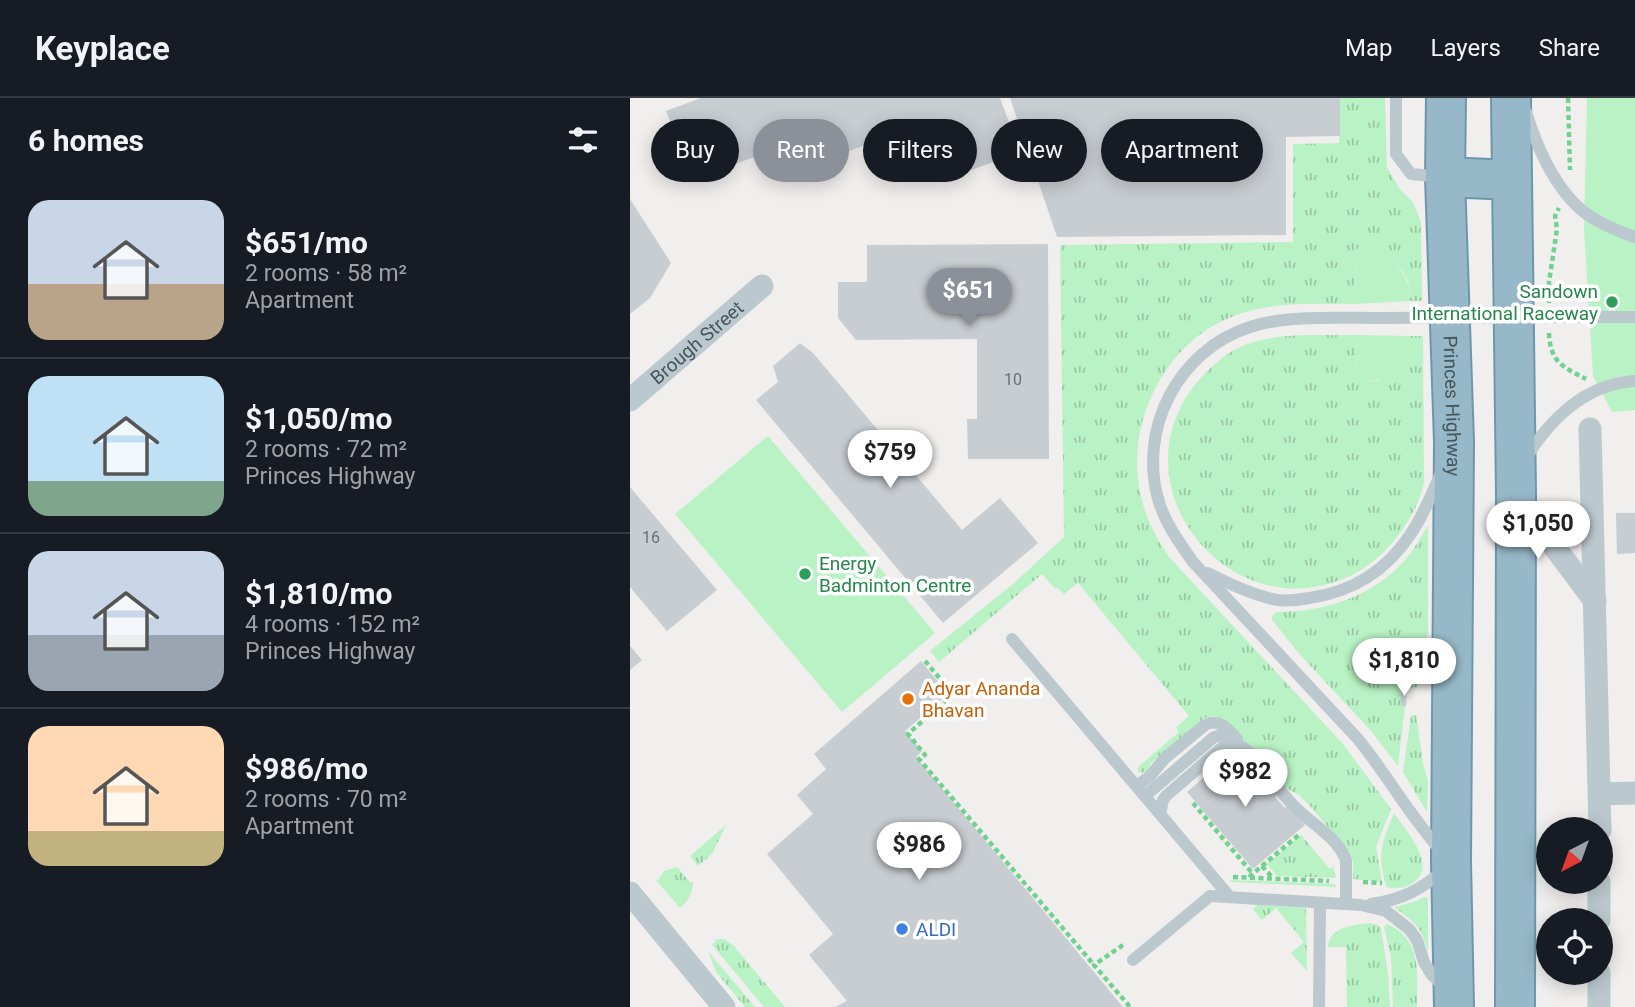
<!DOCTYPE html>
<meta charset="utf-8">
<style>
:root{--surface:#171b24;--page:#242831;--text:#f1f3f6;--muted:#9ea1a6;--line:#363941;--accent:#8c9099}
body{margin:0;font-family:Roboto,sans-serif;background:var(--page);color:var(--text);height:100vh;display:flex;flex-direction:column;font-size:26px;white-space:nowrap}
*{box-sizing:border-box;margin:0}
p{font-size:23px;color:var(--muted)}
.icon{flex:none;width:38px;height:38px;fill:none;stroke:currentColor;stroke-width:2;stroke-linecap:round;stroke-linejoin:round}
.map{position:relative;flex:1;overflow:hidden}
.drawer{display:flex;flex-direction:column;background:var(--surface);width:630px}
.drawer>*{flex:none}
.banner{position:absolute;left:21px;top:21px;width:665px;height:63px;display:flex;gap:14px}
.needle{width:46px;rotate:221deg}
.fabs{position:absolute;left:906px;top:719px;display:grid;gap:14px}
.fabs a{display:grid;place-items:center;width:77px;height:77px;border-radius:50%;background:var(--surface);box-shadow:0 4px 18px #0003;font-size:35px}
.price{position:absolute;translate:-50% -60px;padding:0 16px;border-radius:24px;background:#fff;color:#222;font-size:23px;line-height:46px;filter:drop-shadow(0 2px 4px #0008)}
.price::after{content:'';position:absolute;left:50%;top:42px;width:21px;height:16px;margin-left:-10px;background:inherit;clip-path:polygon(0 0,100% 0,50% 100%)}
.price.active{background:var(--accent);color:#fff}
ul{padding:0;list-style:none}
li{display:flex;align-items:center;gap:21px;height:175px;padding:0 28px}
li+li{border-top:2px solid var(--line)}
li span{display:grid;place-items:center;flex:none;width:196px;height:140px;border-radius:21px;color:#555}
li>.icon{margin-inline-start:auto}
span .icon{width:84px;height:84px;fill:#fffc;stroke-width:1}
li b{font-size:30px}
h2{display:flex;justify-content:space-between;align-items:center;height:84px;padding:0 28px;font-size:30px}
.tag{padding:0 24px;border-radius:32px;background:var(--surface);box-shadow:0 4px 18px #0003;font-size:24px;line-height:63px}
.tag.active{background:var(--accent);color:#fff}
header{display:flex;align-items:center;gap:42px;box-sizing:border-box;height:98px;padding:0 35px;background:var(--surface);border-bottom:2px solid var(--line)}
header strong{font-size:33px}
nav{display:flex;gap:38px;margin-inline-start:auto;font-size:24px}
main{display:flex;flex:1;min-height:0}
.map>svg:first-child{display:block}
.grass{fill:url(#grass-tufts)}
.garden{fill:#b9f2c4}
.building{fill:#c8cdd1}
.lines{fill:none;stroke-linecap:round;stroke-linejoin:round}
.trunk-casing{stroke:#6e97ac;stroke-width:42}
.path{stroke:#6fd28f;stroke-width:4.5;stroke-dasharray:5 3.5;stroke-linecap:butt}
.service{stroke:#bbc9ce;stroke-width:12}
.minor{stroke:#bbc9ce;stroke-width:23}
.trunk{stroke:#97b8c8;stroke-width:38}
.service-bridge{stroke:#bbc9ce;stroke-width:12}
.leisure-dot{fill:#2e9e5b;stroke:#fff;stroke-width:2.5}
.food-dot{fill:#e8710a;stroke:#fff;stroke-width:2.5}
.shop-dot{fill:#3f7fe0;stroke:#fff;stroke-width:2.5}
.labels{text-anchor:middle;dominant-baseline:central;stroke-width:7;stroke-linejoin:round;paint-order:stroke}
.number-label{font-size:16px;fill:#66747a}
.leisure-label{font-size:19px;fill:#27864d;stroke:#fff;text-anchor:end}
.street-label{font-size:19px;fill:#45565d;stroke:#fff}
.food-label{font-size:19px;fill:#c56008;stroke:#fff;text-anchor:start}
.shop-label{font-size:19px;fill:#366cbe;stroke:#fff;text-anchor:start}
</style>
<header>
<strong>Keyplace</strong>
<nav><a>Map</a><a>Layers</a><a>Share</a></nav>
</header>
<main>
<section class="drawer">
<h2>6 homes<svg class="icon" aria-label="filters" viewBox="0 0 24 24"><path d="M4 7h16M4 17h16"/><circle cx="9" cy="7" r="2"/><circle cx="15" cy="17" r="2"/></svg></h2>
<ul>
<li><span style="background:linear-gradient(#c9d6e8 60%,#b9a48a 0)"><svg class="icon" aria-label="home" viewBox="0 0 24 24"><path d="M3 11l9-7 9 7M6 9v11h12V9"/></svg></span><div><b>$651/mo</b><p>2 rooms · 58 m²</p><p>Apartment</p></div></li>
<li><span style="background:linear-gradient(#bfe0f5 75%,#7fa58c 0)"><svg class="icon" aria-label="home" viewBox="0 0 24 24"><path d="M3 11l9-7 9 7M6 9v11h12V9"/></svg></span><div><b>$1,050/mo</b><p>2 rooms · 72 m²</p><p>Princes Highway</p></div></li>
<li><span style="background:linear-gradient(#c9d6e8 60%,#9aa5b1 0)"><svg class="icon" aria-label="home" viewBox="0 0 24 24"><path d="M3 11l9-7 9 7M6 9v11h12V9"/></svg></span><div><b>$1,810/mo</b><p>4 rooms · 152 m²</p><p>Princes Highway</p></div></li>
<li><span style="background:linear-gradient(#ffd9b3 75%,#c2b280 0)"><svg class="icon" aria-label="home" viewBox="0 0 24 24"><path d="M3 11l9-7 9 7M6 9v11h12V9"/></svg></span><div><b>$986/mo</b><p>2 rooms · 70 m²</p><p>Apartment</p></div></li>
</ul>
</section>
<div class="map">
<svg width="1005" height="909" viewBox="0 0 1005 909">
<defs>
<pattern id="grass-tufts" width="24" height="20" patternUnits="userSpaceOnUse" patternTransform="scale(1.75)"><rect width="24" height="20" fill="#b9f2c4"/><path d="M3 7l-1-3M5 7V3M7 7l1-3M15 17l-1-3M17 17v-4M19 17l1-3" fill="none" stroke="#98c7a2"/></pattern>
</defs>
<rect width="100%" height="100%" fill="#f1eeee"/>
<g class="grass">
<path d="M710 0H755L757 70 770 91 783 104 791 124 792 203H780C781 164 756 160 725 151L726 206C684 206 638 203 599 220 538 245 501 316 508 381 511 410 523 435 539 459L713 646 761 711 746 749 752 784 723 781V763L720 755 681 709 669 697 652 688 595 622 584 618 575 620 521 665 517 673 511 675 509 674 507 670 509 668 549 634 546 629 559 618 448 485 434 496 427 489 425 491 412 476 309 564 300 553 383 486 434 439 430 147 663 144V46L709 45Z"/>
<path d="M726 237 727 284 747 283 778 253 779 238H793L794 385C786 422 754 462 720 478 599 535 480 385 569 282 579 271 592 258 606 251 641 233 688 238 726 237Z"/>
<path d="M798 427V534L787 589 777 590V592H771V608H775L768 668 741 633 672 559 642 522V518L647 514C694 514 742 499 774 463 784 452 791 439 798 427Z"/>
<polygon points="781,617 786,617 793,665 798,683 797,714 773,674"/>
<path d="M764 715C774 730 803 762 789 779 781 789 771 791 759 790L756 788C747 756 752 744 764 715Z"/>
<polygon points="96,727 82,756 68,768 60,758"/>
<polygon points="671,737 700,771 703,768 706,780 647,778 637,766"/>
<path d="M47 769 60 784H63C62 795 59 803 50 810L25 781 28 782 34 773Z"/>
<polygon points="600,782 705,786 706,789 602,784"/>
<path d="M794 799 798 800V855C792 828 784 824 764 809L784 804Z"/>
<polygon points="627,807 676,810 677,873 661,855 674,844 646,810 632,822 623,811"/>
<path d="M739 825 748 827 751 830 758 875 760 909H717L716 849H698C699 829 723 827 739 825Z"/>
<path d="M757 826C793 841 787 877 787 909H763L761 860 754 829Z"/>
<polygon points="87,841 94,841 103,847 155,909 134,909 82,847"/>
<polygon points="78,853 125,909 115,909 86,874"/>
</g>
<g class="garden">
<polygon points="957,0 1005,0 1005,312 982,314 963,278 954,130"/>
<path d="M725 151C756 151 781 172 780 203L726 206Z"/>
<path d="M726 237 779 238C779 243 779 250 778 255 772 277 746 285 727 284Z"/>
<polygon points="138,338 305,535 212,614 45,416"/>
</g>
<g class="building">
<polygon points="71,0 370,0 390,54 339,73 327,40 244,71 235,47 155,77 145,51 63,82 36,13"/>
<polygon points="380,0 710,0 710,38 656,39 656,137 427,139"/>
<polygon points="0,101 41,165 20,200 0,216"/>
<polygon points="418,146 419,361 338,361 337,321 347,321 347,241 226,242 208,220 208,184 237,184 237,147"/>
<polygon points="170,245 183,255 332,432 370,400 408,445 313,525 126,302 148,284 143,268"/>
<polygon points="0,389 87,492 37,533 0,489"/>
<polygon points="986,415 1005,415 1005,455 987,456"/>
<polygon points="0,548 12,562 0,572"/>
<polygon points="291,563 318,596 275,633 292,653 286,659 493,909 205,909 217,903 179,857 203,836 137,756 183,716 167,697 196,671 184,656"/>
<polygon points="771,592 777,592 776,608 771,608"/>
<polygon points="614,654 628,671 624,674 636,688 639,685 648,696 645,699 655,710 658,707 675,727 623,771 557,694 602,655 607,660"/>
</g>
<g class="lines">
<defs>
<g id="trunk">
<path id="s2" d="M816 0 815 79 824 344 821 763 824 909"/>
<polyline points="881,0 886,397 885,909"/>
<polyline points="815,79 882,82"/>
</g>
</defs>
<use href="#trunk" class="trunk-casing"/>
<g class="path">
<polyline points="938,0 940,72"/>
<polyline points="919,205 919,184 927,131 925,118 929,110"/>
<path d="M919 235C920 264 933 269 956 281"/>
<polyline points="295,563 323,596 278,636 295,657 289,661 464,867"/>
<polyline points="563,705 623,776"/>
<polyline points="632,768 643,780"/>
<polyline points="603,779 699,783"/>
<polyline points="619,779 671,735"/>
<polyline points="733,784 752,785"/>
<polyline points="493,847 464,867 500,909"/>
</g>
<g class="service">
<polyline points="766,0 766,56 781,76 811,79"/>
<path d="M896 14C906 46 920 80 944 105 960 122 983 131 1005 139"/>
<polyline points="962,219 1005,219"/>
<path d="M747 220C709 220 656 217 620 229 548 252 507 332 529 404 536 427 550 445 563 464L728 641C758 678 781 720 813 755"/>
<path d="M896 360C921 320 955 286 1005 283"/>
<path d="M578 475C599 486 623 497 647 502 658 503 669 502 679 500 722 494 756 473 780 437 793 418 802 396 811 375"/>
<polyline points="382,541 600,799"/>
<path d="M507 688 520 678 535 660 575 627C589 620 598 631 607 641"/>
<polyline points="515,698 584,639 596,636 607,641"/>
<path d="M530 716 533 702 537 697 595 647C605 644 609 647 617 652 634 672 649 693 667 711 683 727 707 739 716 762V806"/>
<path d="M741 806C772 802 792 791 815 771"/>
<polyline points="503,862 580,798 731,807 756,813 779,831 787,842 794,864 802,877 814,889"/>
<polyline points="689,909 690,805"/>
</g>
<g class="minor">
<path id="s1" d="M0 302 132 188"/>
<polyline points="960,331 970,732"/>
<polyline points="888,400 965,503"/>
<polyline points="970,696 1005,695"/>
<polyline points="0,795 94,909"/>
<polyline points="969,822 969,784"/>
<polyline points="969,909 969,875"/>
</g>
<use href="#trunk" class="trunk"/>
<polyline class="service-bridge" points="747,220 962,219"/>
</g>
<g class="leisure-dot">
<circle cx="982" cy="204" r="7"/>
<circle cx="175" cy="476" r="7"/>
</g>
<circle class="food-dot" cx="278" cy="601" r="7"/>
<circle class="shop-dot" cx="272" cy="831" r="7"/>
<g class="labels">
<g class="number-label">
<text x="383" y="281">10</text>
<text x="21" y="439">16</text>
</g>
<g class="leisure-label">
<text x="968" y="193">Sandown<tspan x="968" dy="22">International Raceway</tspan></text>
<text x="189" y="465" text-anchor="start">Energy<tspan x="189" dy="22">Badminton Centre</tspan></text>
</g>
<g class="street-label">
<text stroke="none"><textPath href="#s1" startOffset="88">Brough Street</textPath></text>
<text stroke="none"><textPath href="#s2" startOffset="308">Princes Highway</textPath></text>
</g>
<g class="food-label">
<text x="292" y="590">Adyar Ananda<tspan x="292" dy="22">Bhavan</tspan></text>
</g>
<g class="shop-label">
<text x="286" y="831">ALDI</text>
</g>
</g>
</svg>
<div class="fabs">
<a><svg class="needle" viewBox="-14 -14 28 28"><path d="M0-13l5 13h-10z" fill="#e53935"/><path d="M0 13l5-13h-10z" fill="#9ea1a6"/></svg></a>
<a><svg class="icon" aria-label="locate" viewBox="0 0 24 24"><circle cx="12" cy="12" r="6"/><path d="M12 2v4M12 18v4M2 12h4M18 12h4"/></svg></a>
</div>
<b class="price active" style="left:339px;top:230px">$651</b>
<b class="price" style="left:260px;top:392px">$759</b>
<b class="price" style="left:908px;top:463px">$1,050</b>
<b class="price" style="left:774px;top:600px">$1,810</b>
<b class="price" style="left:615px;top:711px">$982</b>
<b class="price" style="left:289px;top:784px">$986</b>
<div class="banner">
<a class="tag">Buy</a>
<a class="tag active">Rent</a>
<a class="tag">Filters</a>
<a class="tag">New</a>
<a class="tag">Apartment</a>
</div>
</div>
</main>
